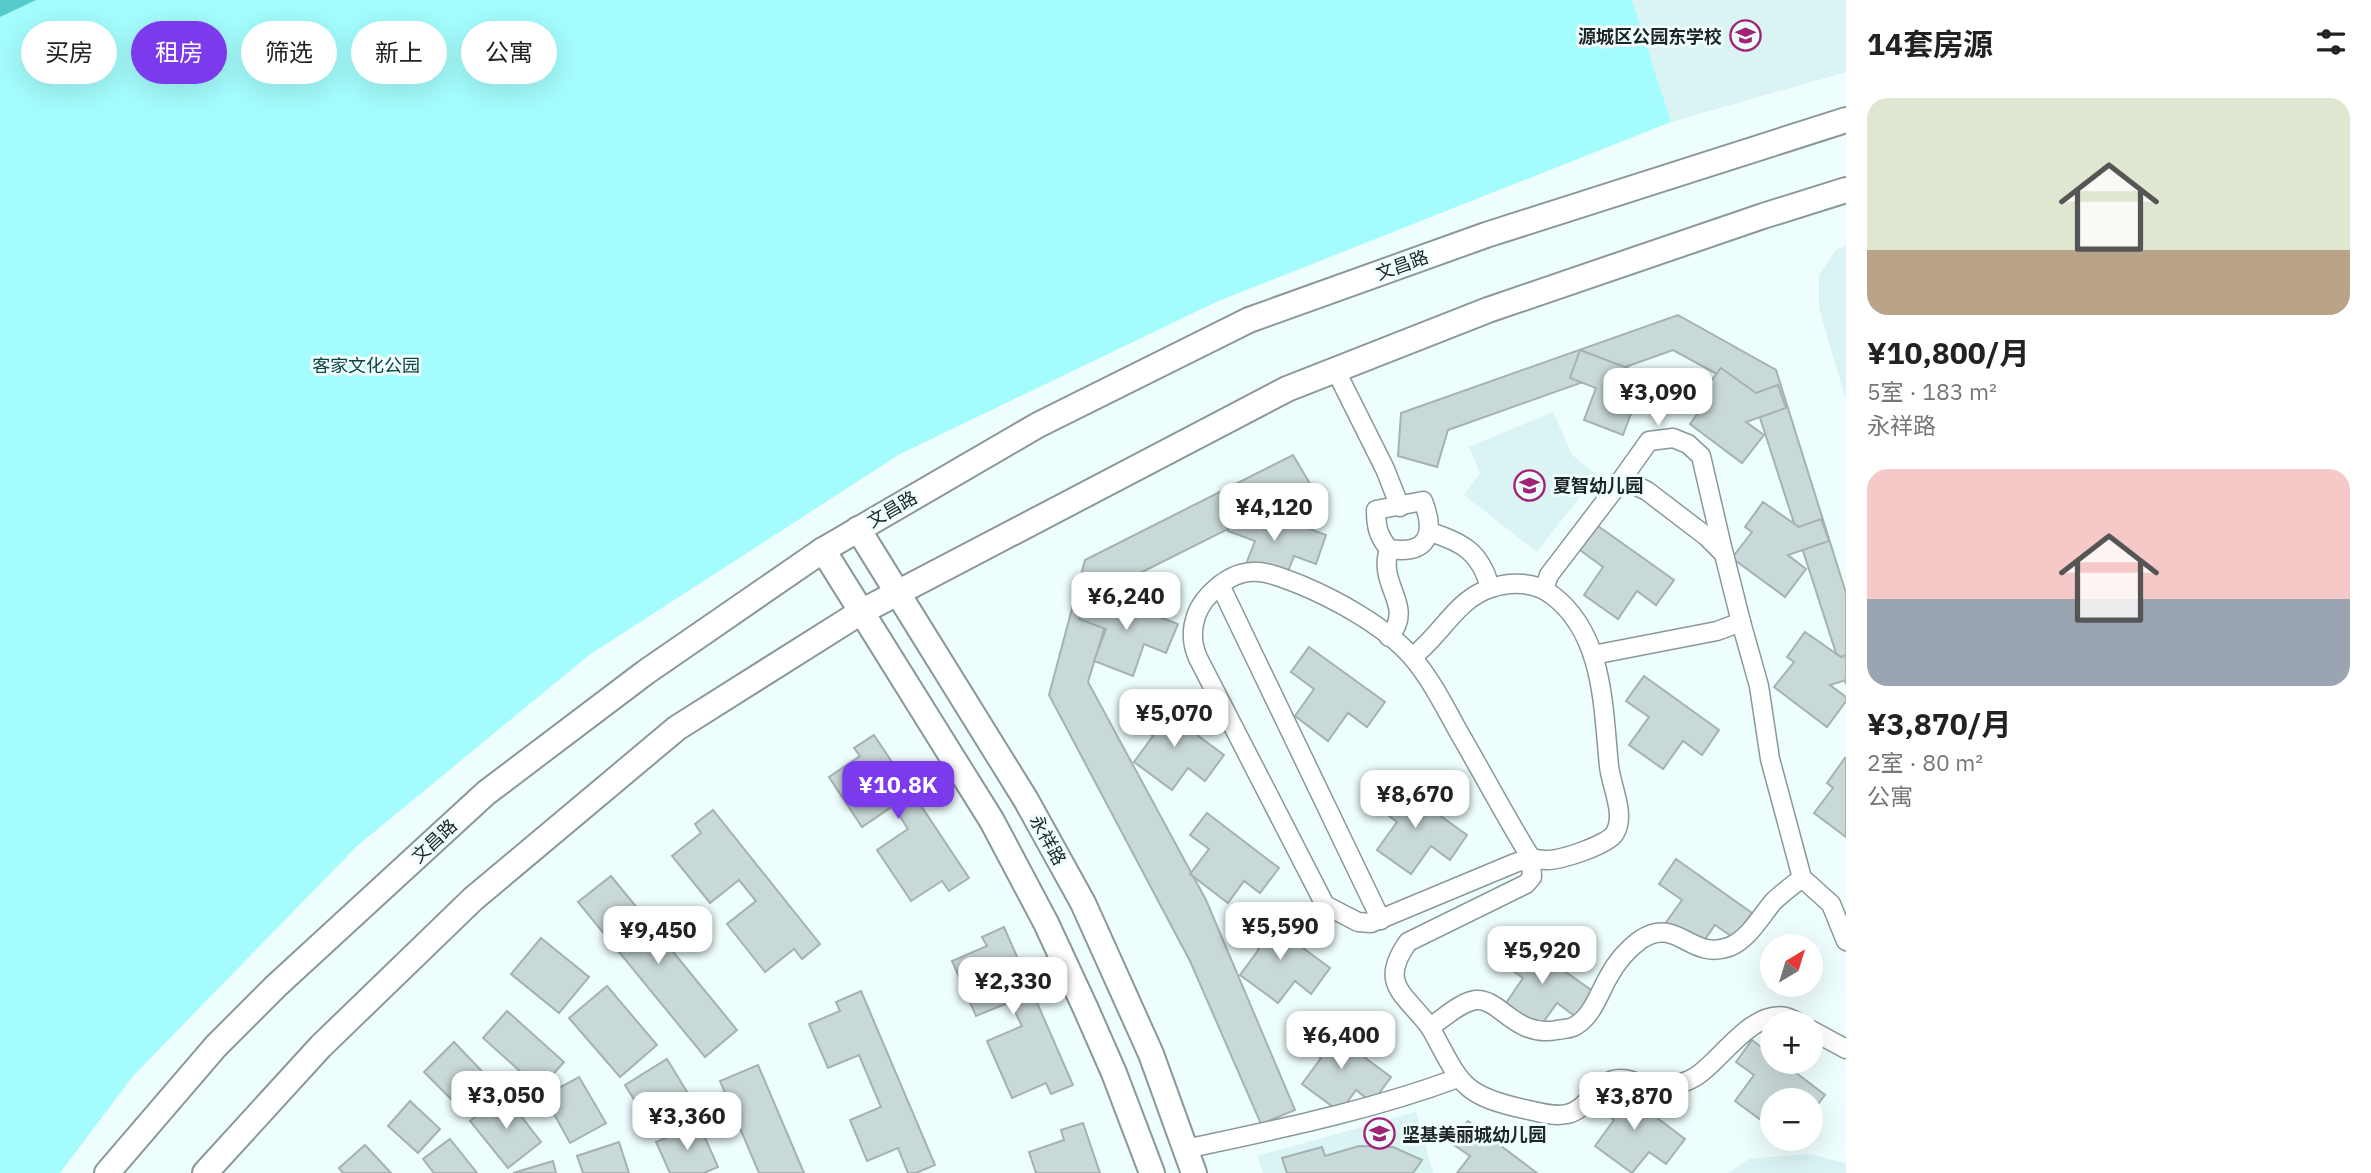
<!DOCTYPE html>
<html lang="zh">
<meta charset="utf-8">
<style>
:root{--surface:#fff;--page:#f6f6f6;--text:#222;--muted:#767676;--accent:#7c3aed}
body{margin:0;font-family:"IBM Plex Sans","Noto Sans SC",sans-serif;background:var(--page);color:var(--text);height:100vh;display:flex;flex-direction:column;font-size:26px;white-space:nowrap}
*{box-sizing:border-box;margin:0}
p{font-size:23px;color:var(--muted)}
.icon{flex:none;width:38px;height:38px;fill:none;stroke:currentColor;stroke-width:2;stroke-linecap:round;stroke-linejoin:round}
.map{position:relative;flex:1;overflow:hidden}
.side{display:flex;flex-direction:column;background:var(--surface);width:525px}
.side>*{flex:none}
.guide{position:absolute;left:21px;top:21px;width:665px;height:63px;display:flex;gap:14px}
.needle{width:46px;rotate:38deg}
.fabs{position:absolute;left:1760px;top:934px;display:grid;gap:14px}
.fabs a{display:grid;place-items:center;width:63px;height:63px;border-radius:50%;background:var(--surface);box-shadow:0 7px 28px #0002;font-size:35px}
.price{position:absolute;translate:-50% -60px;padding:0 16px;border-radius:14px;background:#fff;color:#222;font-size:23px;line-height:46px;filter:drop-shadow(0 2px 4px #0008)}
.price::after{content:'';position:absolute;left:50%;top:42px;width:21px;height:16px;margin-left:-10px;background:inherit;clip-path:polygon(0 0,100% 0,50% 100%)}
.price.active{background:var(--accent);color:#fff}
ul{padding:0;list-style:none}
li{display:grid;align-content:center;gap:14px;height:371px;padding:0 21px}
li span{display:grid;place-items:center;height:217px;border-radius:21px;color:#555}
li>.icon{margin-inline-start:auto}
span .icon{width:126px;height:126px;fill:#fffc;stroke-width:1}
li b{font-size:30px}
h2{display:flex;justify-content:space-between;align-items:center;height:84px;padding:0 21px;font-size:30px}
.chip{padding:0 24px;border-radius:32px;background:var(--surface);box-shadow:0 7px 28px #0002;font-size:24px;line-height:63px}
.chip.active{background:var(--accent);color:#fff}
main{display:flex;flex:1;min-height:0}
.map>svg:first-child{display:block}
.built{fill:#daf3f3}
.green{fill:#a4fcfc}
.water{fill:#57cacb}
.building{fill:#c9d8d8;stroke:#a4b2b2;stroke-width:2}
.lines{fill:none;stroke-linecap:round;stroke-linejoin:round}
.street-casing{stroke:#8a9898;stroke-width:21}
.secondary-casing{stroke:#8a9898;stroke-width:28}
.street{stroke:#fff;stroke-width:18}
.secondary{stroke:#fff;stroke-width:24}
.labels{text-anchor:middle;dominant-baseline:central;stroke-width:6;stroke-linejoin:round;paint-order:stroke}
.poi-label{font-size:18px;font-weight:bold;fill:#1f2525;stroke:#eefdfd;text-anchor:start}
.street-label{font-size:18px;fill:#1f2525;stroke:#eefdfd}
.park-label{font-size:18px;fill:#0e4344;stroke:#eefdfd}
</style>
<main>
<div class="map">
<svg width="1846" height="1173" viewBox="0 0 1846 1173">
<rect width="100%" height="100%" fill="#eefdfd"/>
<g class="built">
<polygon points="1632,0 1846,0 1846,72 1671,122"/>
<polygon points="1846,246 1846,400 1819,308 1819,275 1836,250"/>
<polygon points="1553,412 1572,455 1597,475 1537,552 1464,495 1480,473 1469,447"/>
<polygon points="1416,1112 1433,1173 1263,1173 1257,1156"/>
<polygon points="1808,1154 1846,1163 1846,1173 1728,1173 1749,1159"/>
</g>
<polygon class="green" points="0,0 1632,0 1671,122 1216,302 900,454 589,655 357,846 133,1076 60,1173 0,1173"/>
<polygon class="water" points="0,0 36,0 0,17"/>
<g class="building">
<polygon points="1678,315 1776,370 1846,593 1846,684 1752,393 1673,350 1448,430 1437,467 1398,456 1401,413"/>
<polygon points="1580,350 1667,383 1657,412 1635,403 1623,435 1584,420 1596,388 1570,378"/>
<polygon points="1721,368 1756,393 1778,385 1786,408 1746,422 1764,435 1742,463 1690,424 1709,398 1702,393"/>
<polygon points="1293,455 1312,487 1118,584 1088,682 1206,900 1295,1110 1261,1124 1190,961 1049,695 1085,560"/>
<polygon points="1239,502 1326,535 1316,564 1294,556 1282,587 1243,572 1255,541 1228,531"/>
<polygon points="1763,502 1799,527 1821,519 1829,541 1788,555 1806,569 1785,597 1732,558 1752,532 1745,527"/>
<polygon points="1598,526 1674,580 1656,605 1637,591 1618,619 1584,595 1603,567 1580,550"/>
<polygon points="1090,591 1178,624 1166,653 1144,644 1133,676 1094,661 1106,629 1079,619"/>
<polygon points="1805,632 1841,657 1846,655 1846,680 1830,685 1846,697 1846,701 1827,727 1774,687 1794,662 1787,657"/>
<polygon points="1309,647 1385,702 1367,727 1348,713 1328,741 1295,716 1314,689 1291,672"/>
<polygon points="1644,676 1719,730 1702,755 1683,741 1663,769 1629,745 1649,717 1626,701"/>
<polygon points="1151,701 1224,755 1205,781 1188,768 1172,790 1134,762 1153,736 1134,722"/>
<polygon points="874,735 969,878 949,891 942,881 911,901 877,850 908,829 893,806 862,827 829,777 860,756 854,748"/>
<polygon points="1845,758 1846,758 1846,837 1814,813 1833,788 1827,783"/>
<polygon points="1392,781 1467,835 1450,860 1431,846 1411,874 1377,850 1397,822 1374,805"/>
<polygon points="713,810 820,944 802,959 794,949 765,972 727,924 756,901 739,880 710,903 672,856 701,833 695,824"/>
<polygon points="1207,813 1279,868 1260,893 1244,881 1228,903 1190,874 1209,849 1190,835"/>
<polygon points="1676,859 1752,913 1734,938 1715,925 1696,952 1662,928 1682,900 1659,884"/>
<polygon points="611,876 737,1030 705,1057 578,902"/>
<polygon points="1257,914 1330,968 1311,994 1295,981 1278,1003 1240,975 1259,949 1241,936"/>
<polygon points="1004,927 1073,1085 1051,1094 1046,1083 1012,1098 987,1041 1022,1026 1010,1002 976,1016 952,961 987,946 982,937"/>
<polygon points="541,938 589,977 559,1013 511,974"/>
<polygon points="1518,938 1594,992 1576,1017 1557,1003 1537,1031 1504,1006 1523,978 1500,962"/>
<polygon points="607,986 657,1045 620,1077 569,1018"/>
<polygon points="861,991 935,1165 916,1173 908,1173 898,1148 867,1161 850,1120 881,1107 859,1055 828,1068 809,1024 840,1011 836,1002"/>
<polygon points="507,1011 564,1062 540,1089 483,1038"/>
<polygon points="1318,1023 1391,1077 1372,1103 1356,1090 1340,1112 1302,1084 1321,1058 1302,1045"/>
<polygon points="1752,1040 1773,1056 1773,1062 1782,1062 1825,1095 1811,1113 1811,1101 1773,1101 1773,1129 1735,1101 1754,1075 1736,1062"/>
<polygon points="454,1042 495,1085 466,1114 424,1072"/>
<polygon points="667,1059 695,1105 653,1130 625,1085"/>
<polygon points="758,1065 804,1173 759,1173 720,1081"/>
<polygon points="579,1077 606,1123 570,1143 544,1096"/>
<polygon points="1612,1084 1685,1139 1666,1164 1649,1152 1632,1173 1595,1146 1614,1120 1596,1106"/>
<polygon points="504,1094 541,1142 508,1168 470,1121"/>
<polygon points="410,1101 440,1129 418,1153 388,1126"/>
<polygon points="1468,1121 1537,1173 1457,1173 1470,1156 1451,1143"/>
<polygon points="1083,1123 1100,1173 1036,1173 1029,1152 1064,1140 1061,1130"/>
<polygon points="699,1124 718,1167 704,1173 670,1173 656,1142"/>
<polygon points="450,1139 477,1173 434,1173 423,1159"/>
<polygon points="619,1142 629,1173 583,1173 577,1156"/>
<polygon points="365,1145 391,1173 343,1173 339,1168"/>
<polygon points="1359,1146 1393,1147 1422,1160 1413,1173 1287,1173 1282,1158 1322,1147 1325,1156"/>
<polygon points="553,1161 556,1173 513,1173"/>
</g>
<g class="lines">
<defs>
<g id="street">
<polyline points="1336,371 1385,469 1400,507"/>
<polyline points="1617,486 1649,441 1673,438 1688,444 1701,456 1723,551"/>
<path d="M1423 501C1436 534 1428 555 1389 549 1378 536 1376 526 1376 510Z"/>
<path d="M1430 532C1462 542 1481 552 1490 588"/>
<path d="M1389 549C1377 587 1416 605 1389 637"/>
<polyline points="1220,585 1381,920"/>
<polyline points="1544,589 1549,575 1617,486 1635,485 1647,491 1706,536 1724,554 1741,622 1717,631 1593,655"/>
<path d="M1412 657C1441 636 1456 599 1491 588 1511 581 1535 582 1552 595 1604 634 1603 707 1609 766 1611 786 1626 814 1615 833 1608 845 1561 860 1547 860 1542 860 1536 859 1531 858 1505 816 1482 772 1457 729 1444 705 1430 678 1412 657 1386 627 1337 600 1301 585 1264 570 1241 562 1210 594 1193 611 1188 636 1198 658L1325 905 1358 922 1371 923 1515 863 1531 858 1532 877 1526 884 1408 942C1378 984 1404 993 1430 1027 1443 1019 1460 1002 1476 1000 1500 998 1515 1038 1557 1030 1562 1029 1568 1029 1573 1027 1592 1018 1599 993 1609 976 1616 963 1628 949 1640 940 1677 915 1690 961 1729 947 1748 940 1761 916 1773 902 1782 893 1792 886 1802 878L1770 759 1759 686 1741 622"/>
<polyline points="1802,878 1831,904 1846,941"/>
<path d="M1430 1027C1460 1081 1459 1095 1524 1109 1538 1112 1553 1117 1567 1114 1587 1110 1593 1087 1613 1080 1626 1076 1637 1084 1649 1086 1663 1089 1683 1084 1695 1077 1720 1062 1752 1009 1786 1017 1791 1018 1796 1022 1801 1024"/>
<polyline points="1811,1030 1846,1049"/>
<path d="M1186 1149C1278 1129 1369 1111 1458 1078"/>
</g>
<g id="secondary">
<polyline points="858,529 1026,800 1083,903 1151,1054 1194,1173"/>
<polyline points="823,550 992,821 1046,923 1085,1007 1114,1073 1152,1173"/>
<polyline points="107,1173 216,1046 276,986 486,793 646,672 823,550 1038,425 1249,320 1486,235 1846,120"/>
<polyline points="205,1173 321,1046 473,899 677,728 861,612 1287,389 1488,310 1763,216 1846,190"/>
</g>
</defs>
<use href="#street" class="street-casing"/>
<use href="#secondary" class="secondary-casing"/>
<use href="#street" class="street"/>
<use href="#secondary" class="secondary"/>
</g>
<defs>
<symbol id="school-ring" viewBox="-11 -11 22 22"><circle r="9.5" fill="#eefdfd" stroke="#a22375" stroke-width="1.5"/><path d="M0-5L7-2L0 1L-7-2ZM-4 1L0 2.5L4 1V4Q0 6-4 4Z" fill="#a22375"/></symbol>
</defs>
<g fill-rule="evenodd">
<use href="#school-ring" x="1728" y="18" width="35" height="35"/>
<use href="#school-ring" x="1512" y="468" width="35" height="35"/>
<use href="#school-ring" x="1362" y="1116" width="35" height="35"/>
</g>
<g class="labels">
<g class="poi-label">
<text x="1722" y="36" text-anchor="end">源城区公园东学校</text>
<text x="1553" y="485">夏智幼儿园</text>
<text x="1402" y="1134">坚基美丽城幼儿园</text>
</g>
<g class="street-label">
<text transform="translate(1402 265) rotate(-20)">文昌路</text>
<text transform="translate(892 509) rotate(-30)">文昌路</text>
<text transform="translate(1048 840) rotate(61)">永祥路</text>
<text transform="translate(434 841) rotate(-43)">文昌路</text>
</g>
<g class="park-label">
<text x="366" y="365">客家文化公园</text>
</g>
</g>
</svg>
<div class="fabs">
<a><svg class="needle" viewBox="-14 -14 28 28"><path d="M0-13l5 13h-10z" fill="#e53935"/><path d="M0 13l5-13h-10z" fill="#767676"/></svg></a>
<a>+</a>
<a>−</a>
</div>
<b class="price" style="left:1658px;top:428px">¥3,090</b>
<b class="price" style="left:1274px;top:543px">¥4,120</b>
<b class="price" style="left:1126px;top:632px">¥6,240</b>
<b class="price" style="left:1174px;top:749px">¥5,070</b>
<b class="price active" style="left:898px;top:821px">¥10.8K</b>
<b class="price" style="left:1415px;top:830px">¥8,670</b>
<b class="price" style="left:1280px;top:962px">¥5,590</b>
<b class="price" style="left:658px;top:966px">¥9,450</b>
<b class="price" style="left:1542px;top:986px">¥5,920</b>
<b class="price" style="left:1013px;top:1017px">¥2,330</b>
<b class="price" style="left:1341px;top:1071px">¥6,400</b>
<b class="price" style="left:506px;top:1131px">¥3,050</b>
<b class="price" style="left:1634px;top:1132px">¥3,870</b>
<b class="price" style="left:687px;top:1152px">¥3,360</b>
<div class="guide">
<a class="chip">买房</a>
<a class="chip active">租房</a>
<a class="chip">筛选</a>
<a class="chip">新上</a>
<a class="chip">公寓</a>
</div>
</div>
<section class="side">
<h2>14套房源<svg class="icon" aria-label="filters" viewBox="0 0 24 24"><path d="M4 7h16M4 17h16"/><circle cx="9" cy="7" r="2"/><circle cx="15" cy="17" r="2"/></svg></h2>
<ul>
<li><span style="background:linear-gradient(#dfe7d0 70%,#b9a48a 0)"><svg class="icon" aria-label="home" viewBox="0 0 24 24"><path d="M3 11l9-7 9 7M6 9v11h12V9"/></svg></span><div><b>¥10,800/月</b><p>5室 · 183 m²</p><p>永祥路</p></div></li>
<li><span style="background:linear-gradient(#f6c9c9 60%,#9aa5b1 0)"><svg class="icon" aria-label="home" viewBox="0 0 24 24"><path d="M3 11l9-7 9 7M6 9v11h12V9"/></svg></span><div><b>¥3,870/月</b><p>2室 · 80 m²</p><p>公寓</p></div></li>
</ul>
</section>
</main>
